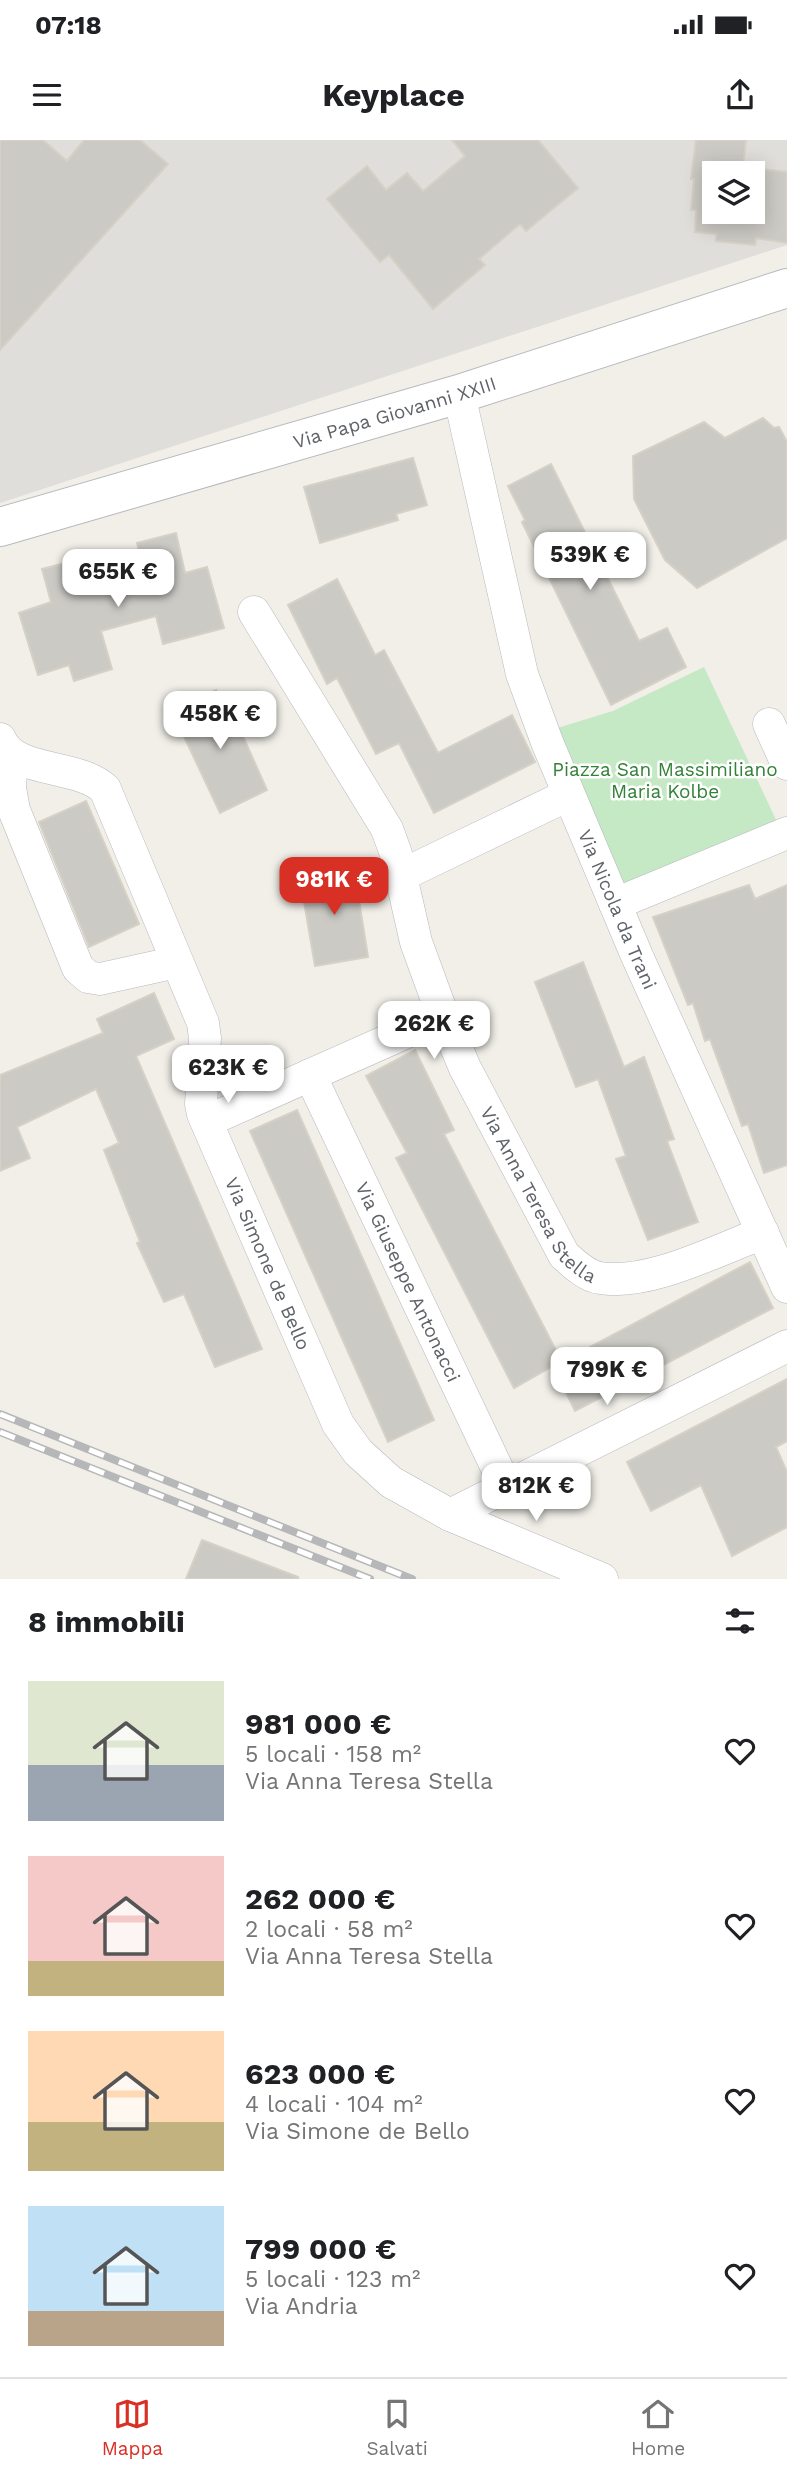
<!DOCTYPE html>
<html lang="it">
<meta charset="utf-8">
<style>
:root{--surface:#fff;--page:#f2f2f2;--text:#202124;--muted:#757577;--line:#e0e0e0;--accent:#d93025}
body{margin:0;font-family:"Work Sans",sans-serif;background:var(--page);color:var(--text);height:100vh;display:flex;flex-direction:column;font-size:26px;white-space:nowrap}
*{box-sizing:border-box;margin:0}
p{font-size:23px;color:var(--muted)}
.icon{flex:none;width:38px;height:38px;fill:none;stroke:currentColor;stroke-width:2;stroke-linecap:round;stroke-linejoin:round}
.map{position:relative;height:1439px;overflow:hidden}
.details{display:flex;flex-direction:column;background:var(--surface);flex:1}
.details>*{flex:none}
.fabs{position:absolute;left:702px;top:21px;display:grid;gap:14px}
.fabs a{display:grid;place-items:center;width:63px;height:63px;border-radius:0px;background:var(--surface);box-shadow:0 4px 18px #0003;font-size:35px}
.price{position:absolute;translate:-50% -60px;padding:0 16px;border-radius:14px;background:#fff;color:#222;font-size:23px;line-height:46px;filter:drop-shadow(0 2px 4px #0008)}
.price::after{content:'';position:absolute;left:50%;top:42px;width:21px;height:16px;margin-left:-10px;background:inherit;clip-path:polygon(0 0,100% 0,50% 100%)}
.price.current{background:var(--accent);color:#fff}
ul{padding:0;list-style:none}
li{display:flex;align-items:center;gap:21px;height:175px;padding:0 28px}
li span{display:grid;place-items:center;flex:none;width:196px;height:140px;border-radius:0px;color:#555}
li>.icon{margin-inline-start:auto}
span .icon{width:84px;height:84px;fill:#fffc;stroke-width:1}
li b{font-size:30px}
h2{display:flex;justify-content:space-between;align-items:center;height:84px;padding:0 28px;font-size:30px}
.status{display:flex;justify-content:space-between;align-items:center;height:49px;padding:0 35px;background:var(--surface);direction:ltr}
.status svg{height:19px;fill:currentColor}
header{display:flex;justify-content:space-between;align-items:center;height:91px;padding:0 28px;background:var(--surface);font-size:32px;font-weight:700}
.tabs{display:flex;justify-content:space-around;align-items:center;height:98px;border-top:2px solid var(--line);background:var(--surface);font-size:19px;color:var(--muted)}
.tabs a{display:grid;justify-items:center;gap:4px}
.tabs .current{color:var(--accent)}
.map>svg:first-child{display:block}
.industrial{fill:#e0deda;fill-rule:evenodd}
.green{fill:#c5e8c5}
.building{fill:#cccac5;stroke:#d6d1c6;stroke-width:2;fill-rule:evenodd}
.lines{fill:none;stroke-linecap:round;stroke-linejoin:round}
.minor-casing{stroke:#b5b8bc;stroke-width:33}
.secondary-casing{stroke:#b6babf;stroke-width:40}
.minor{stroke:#fff;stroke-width:32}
.secondary{stroke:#fff;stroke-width:38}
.rail-casing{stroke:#b6b7b8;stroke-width:8}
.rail{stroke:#fff;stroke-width:5;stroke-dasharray:16;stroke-linecap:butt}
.labels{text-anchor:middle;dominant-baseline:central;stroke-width:5;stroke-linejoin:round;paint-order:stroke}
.street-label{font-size:19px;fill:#5f6368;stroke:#fff}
.park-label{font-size:19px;fill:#348238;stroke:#fff}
</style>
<div class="status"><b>07:18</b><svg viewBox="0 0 49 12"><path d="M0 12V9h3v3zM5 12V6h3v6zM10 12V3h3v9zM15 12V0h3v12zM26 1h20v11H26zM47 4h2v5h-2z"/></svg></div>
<header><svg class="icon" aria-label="menu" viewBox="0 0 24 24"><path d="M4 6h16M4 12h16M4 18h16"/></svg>Keyplace<svg class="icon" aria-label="share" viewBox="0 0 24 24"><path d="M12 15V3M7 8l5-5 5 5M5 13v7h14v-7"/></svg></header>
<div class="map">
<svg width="787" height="1439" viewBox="0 0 787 1439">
<rect width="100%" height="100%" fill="#f1efe8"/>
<path class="industrial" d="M0 0H787V105L0 363ZM714 33H752V72H714Z"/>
<polygon class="green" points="704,527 778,684 619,750 554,589 613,571"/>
<g class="building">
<polygon points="0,0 43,0 67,21 84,0 140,0 168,24 0,210"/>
<polygon points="452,0 538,0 578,48 526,91 520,84 479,119 485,125 433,169 389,115 380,122 327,59 367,26 386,50 407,33 423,51 465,16"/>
<path d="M696 0H746L743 27 787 32V103L756 98 755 105 716 101V94L695 92 696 70H691L694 39H691ZM714 33H752V72H714Z"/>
<polygon points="763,278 774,288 779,287 787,302 787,398 697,448 665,420 634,359 633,316 704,282 725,298"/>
<polygon points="413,318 427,365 396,374 398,380 320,403 304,347"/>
<polygon points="551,324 639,501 667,488 686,527 611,565 522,382 525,380 508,346"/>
<polygon points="176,393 185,433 207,427 224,488 163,504 156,476 101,491 112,529 74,541 69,525 38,535 19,473 51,462 42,429 81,419 90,452 145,436 137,403"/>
<polygon points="337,439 375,515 384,510 438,613 512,575 535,622 434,673 399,603 376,614 337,538 327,544 288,465"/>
<polygon points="216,550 230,578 234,576 267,650 220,673 172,571"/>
<polygon points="86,661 139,784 89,807 39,682"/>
<polygon points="354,729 368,817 315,826 300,738"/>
<polygon points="749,745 755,759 787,745 787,1025 764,1033 748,984 742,986 710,899 705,901 693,863 688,865 653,777"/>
<polygon points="583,822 624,927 644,917 674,999 667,1001 698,1082 648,1100 616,1019 626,1016 598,939 576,947 535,842"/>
<polygon points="154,853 174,899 136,916 262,1209 215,1227 184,1154 164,1162 137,1103 140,1102 104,1010 119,1003 96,949 17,987 30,1018 0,1031 0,935 103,893 97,879"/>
<polygon points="415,910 454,990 444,994 562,1222 750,1122 773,1168 575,1271 553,1226 514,1248 396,1018 407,1013 366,936"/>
<polygon points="297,970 434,1280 388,1302 250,991"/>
<polygon points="787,1239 787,1301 776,1307 787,1332 787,1387 732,1416 701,1345 651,1371 627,1322"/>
<polygon points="202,1400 298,1437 298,1439 186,1439"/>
</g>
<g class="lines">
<defs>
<g id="minor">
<path id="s1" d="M459 254 522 534 547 602 637 816 787 1147"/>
<path id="s2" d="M254 472 387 689 396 714 416 802 443 876 465 928 564 1115C574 1124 586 1136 600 1138 649 1146 717 1110 763 1093"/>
<polyline points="769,584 787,624"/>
<path id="s3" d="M0 599C14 634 77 623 105 649L203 883 205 898 201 964 203 974 338 1284 358 1312 391 1342 450 1375 602 1439"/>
<polyline points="12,615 10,648 14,670 78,828 88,837 100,839 177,822"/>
<polyline points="400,736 568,655"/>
<polyline points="615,764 787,693"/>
<path id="s4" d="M310 935 506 1347"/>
<polyline points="207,981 443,876"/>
<polyline points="450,1375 787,1206"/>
</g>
<g id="secondary">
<path id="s5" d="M0 387 459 254 787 148"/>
</g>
</defs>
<use href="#minor" class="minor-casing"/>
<use href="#secondary" class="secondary-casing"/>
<use href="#minor" class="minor"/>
<use href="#secondary" class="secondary"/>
<defs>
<g id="rail">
<polyline points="0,1274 412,1439"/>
<polyline points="0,1292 370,1439"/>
</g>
</defs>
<use href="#rail" class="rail-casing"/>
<use href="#rail" class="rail"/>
</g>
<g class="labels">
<g class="street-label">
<text stroke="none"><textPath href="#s5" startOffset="411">Via Papa Giovanni XXIII</textPath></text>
<text stroke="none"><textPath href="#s1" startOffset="541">Via Nicola da Trani</textPath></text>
<text stroke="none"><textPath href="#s2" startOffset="654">Via Anna Teresa Stella</textPath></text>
<text stroke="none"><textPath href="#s3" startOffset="628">Via Simone de Bello</textPath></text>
<text stroke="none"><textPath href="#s4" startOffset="229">Via Giuseppe Antonacci</textPath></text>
</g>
<g class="park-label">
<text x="665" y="629">Piazza San Massimiliano<tspan x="665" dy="22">Maria Kolbe</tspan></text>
</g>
</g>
</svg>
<div class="fabs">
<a><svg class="icon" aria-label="layers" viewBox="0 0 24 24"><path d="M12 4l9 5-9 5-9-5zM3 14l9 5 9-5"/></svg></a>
</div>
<b class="price" style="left:590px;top:452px">539K €</b>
<b class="price" style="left:118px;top:469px">655K €</b>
<b class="price" style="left:220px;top:611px">458K €</b>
<b class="price current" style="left:334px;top:777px">981K €</b>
<b class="price" style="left:434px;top:921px">262K €</b>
<b class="price" style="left:228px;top:965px">623K €</b>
<b class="price" style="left:607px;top:1267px">799K €</b>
<b class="price" style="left:536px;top:1383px">812K €</b>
</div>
<section class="details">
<h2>8 immobili<svg class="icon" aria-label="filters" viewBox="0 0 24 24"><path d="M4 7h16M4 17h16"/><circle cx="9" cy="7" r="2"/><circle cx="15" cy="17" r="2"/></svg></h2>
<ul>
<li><span style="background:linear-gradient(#dfe7d0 60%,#9aa5b1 0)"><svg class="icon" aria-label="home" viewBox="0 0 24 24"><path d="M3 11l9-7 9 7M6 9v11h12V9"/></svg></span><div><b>981 000 €</b><p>5 locali · 158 m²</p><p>Via Anna Teresa Stella</p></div><svg class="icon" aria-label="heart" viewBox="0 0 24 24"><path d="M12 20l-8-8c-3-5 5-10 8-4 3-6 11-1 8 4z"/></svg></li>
<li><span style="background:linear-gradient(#f6c9c9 75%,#c2b280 0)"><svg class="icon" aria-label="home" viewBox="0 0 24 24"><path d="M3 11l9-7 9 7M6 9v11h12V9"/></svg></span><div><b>262 000 €</b><p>2 locali · 58 m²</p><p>Via Anna Teresa Stella</p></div><svg class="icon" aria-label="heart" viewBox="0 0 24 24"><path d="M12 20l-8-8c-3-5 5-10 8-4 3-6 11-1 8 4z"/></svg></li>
<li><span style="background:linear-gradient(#ffd9b3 65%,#c2b280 0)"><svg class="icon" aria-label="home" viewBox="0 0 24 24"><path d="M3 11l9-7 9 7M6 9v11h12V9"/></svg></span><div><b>623 000 €</b><p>4 locali · 104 m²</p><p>Via Simone de Bello</p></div><svg class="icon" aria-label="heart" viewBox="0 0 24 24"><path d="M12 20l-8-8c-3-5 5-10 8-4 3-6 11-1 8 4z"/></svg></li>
<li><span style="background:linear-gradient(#bfe0f5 75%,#b9a48a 0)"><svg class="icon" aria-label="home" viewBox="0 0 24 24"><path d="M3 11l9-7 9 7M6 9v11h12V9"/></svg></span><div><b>799 000 €</b><p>5 locali · 123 m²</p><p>Via Andria</p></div><svg class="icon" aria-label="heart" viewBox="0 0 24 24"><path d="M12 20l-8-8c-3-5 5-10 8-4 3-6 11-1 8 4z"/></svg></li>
</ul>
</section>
<nav class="tabs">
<a class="current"><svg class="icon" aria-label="map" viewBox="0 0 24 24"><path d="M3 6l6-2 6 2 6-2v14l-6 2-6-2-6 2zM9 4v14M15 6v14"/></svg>Mappa</a>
<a><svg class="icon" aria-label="saved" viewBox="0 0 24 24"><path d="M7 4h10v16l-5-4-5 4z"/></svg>Salvati</a>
<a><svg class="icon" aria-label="home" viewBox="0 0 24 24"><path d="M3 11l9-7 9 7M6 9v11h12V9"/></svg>Home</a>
</nav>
